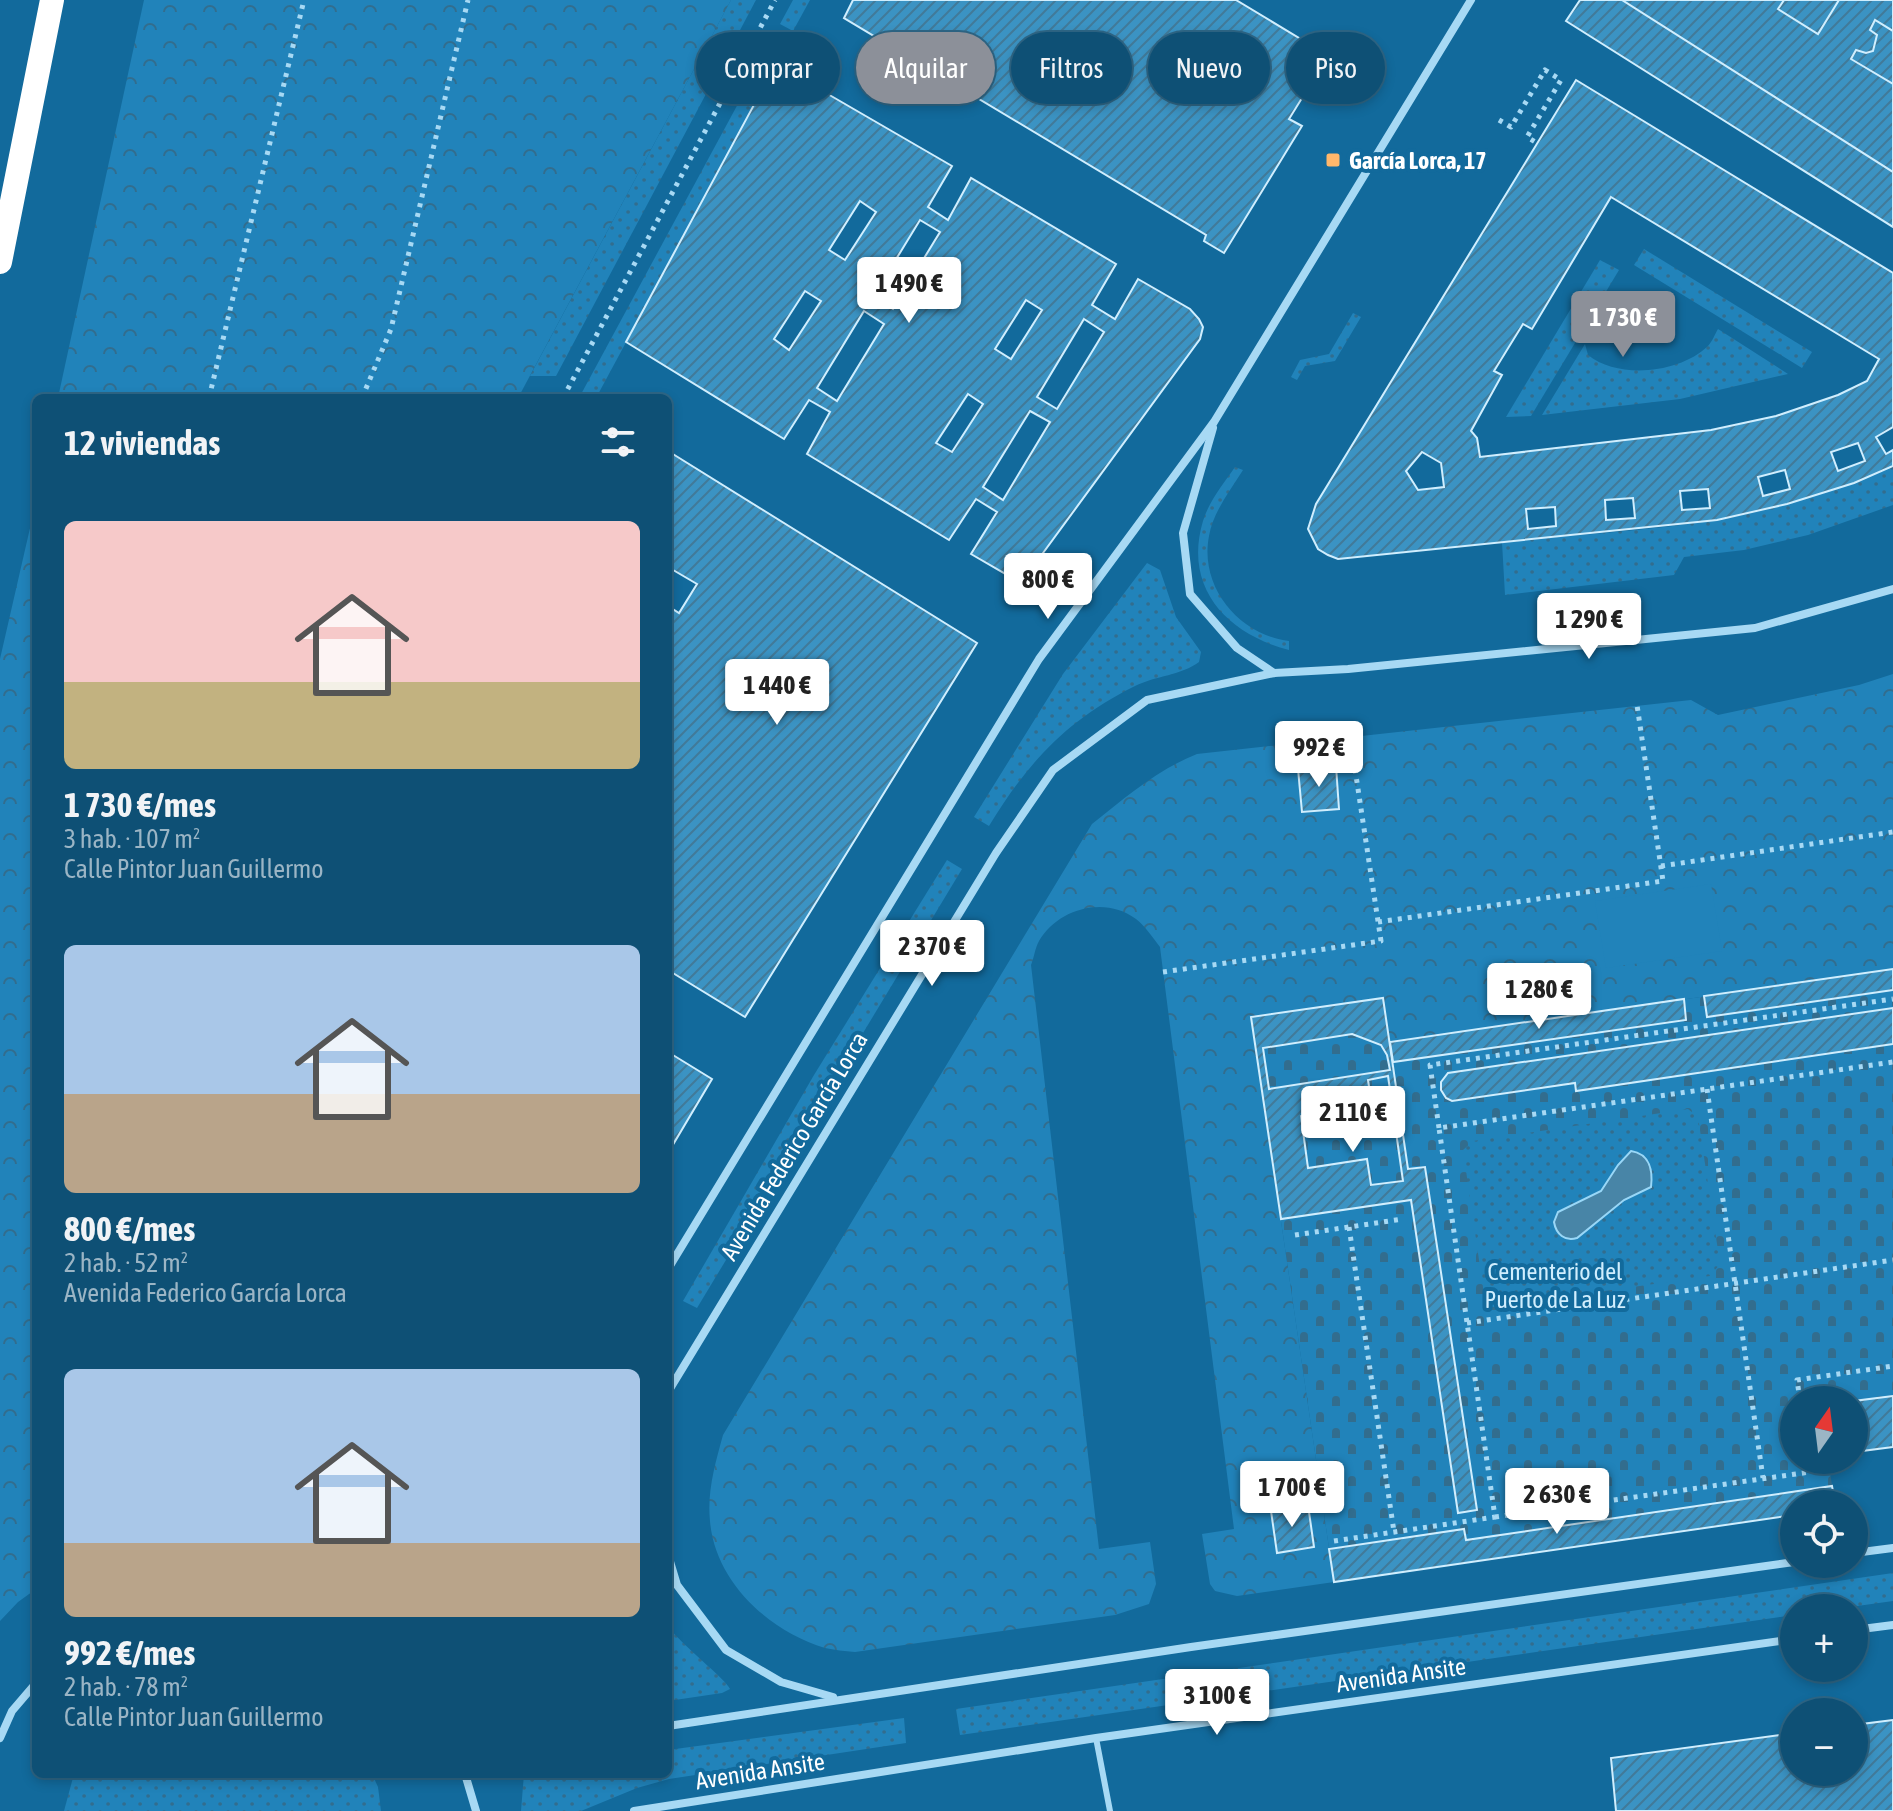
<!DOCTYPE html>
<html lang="es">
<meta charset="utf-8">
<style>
:root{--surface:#0e5075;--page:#1c5a7d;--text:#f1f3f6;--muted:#9bb5c5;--line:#2e6787;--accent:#8c9099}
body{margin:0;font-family:"Asap Condensed",sans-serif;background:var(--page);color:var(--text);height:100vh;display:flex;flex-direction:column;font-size:30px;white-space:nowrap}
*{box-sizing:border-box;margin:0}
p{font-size:26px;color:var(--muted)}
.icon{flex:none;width:44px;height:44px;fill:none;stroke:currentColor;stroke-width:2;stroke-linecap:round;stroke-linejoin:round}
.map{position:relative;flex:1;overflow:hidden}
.sheet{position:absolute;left:32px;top:394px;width:640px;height:1384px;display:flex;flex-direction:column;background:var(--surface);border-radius:12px;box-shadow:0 4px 12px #0003,0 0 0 2px var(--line)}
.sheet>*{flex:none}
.hud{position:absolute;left:696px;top:32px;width:760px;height:72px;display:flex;gap:16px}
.needle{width:52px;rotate:14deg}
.fabs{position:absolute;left:1780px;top:1386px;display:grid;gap:16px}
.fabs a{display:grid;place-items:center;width:88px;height:88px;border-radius:50%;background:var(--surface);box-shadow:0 4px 12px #0003,0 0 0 2px var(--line);font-size:40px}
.price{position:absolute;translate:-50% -68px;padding:0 18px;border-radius:8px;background:#fff;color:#222;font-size:26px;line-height:52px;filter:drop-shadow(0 2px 4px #0008)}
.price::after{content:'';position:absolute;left:50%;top:48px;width:24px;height:18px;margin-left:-12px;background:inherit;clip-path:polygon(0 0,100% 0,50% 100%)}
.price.active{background:var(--accent);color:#fff}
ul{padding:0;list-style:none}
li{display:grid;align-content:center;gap:16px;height:424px;padding:0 32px}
li span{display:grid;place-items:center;height:248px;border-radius:12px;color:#555}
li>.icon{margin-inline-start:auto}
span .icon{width:144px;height:144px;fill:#fffc;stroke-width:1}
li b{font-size:34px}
h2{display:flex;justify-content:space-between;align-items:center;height:96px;padding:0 32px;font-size:34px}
.tag{padding:0 28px;border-radius:36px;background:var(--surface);box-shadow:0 4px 12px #0003,0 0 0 2px var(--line);font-size:28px;line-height:72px}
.tag.active{background:var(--accent);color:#fff}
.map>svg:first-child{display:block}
.cemetery{fill:url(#cemetery-stones)}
.park{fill:url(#park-crowns)}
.garden{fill:url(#garden-dots)}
.pitch{fill:#2183ba}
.water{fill:#4885a7;stroke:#99d7f7;stroke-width:2}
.building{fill:url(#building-hatch);stroke:#d0eefe;stroke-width:2;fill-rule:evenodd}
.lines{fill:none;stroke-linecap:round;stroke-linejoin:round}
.path{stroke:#a7d9f4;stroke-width:5;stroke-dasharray:4 6;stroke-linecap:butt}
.lane{stroke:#a7d9f4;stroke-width:6}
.street{stroke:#a7d9f4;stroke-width:8}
.highway{stroke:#fff;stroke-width:24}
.poi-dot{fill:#ffb76b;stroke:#126a9c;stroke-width:3}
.labels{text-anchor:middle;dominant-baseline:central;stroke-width:8;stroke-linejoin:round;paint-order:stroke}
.poi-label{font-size:24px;font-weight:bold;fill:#fff;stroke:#126a9c;text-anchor:start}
.street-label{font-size:24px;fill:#fff;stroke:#126a9c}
.park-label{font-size:24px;fill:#d0eefe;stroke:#126a9c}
</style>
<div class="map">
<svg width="1893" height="1811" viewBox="0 0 1893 1811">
<defs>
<pattern id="cemetery-stones" width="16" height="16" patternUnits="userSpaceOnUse" patternTransform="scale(2)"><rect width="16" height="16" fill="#2183ba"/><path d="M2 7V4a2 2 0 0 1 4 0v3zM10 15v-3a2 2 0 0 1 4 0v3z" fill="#326d8e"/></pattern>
<pattern id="park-crowns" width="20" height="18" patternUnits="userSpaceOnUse" patternTransform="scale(2)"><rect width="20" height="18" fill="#2183ba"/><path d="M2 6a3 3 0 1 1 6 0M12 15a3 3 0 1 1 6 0" fill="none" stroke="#326d8e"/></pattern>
<pattern id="garden-dots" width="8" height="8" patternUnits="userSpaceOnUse" patternTransform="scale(2)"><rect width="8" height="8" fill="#2183ba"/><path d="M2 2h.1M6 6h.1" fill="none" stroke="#326d8e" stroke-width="1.8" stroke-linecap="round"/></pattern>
<pattern id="building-hatch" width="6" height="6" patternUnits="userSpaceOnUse" patternTransform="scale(2)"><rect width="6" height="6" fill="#3b93c3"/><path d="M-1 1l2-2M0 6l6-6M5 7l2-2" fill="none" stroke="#417a99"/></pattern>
</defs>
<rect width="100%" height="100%" fill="#126a9c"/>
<polygon class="cemetery" points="1893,969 1893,1447 1854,1452 1854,1400 1794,1400 1794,1460 1828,1460 1835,1504 1794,1504 1794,1515 1334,1582 1251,1017 1383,998 1390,1042"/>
<g class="park">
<polygon points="144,0 731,0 518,398 58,398"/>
<polygon points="36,502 36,1589 18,1602 0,1621 0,659"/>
<path d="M1893 674V969L1390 1042 1382 998 1251 1017 1334 1582 1237 1596 1215 1591 1210 1584 1202 1534 1234 1529 1160 947C1153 938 1145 926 1136 919 1105 895 1057 909 1039 941 1035 948 1034 958 1031 965L1099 1549 1150 1542 1156 1584 1149 1604 1115 1615 855 1652C845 1651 834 1650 825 1648 769 1631 715 1582 710 1521 707 1492 715 1464 723 1435L1092 824C1126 797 1157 770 1197 754L1691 700 1718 715 1859 685Z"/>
</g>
<g class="garden">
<polygon points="731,0 756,0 556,376 530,376"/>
<polygon points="793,0 810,0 793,31 780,24"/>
<polygon points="766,52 778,59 776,64 596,398 579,398"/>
<polygon points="1644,249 1812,352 1802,368 1634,265"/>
<polygon points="1600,260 1619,270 1531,416 1506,417"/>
<polygon points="1353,313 1361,317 1335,361 1305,366 1297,380 1291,377 1300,360 1329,354"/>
<path d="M1718 329 1788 374 1680 399 1542 415 1585 344 1588 355C1619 380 1680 373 1708 346 1712 342 1715 334 1718 329Z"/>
<path d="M1893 466V505L1808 535 1744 550 1684 557 1674 575 1505 595 1502 542C1573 535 1646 531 1716 520 1777 510 1837 490 1893 466Z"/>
<path d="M1235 467 1243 470C1230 491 1213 512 1209 536 1199 587 1239 635 1289 641V650C1227 634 1183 588 1203 521 1209 501 1224 483 1235 467Z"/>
<path d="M1147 563 1160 570 1176 617 1201 652 1199 662C1182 675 1155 676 1135 686 1067 720 1028 762 989 826L974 817 1063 674Z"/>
<polygon points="947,860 962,869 697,1308 683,1301 814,1075"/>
<polygon points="1688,1109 1698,1117 1720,1264 1710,1276 1486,1308 1463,1150 1473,1141"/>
<polygon points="1893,1573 1893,1601 1843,1608 1794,1608 1794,1615 960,1735 956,1709"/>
<path d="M668 1626C679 1643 727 1680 730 1689L722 1693 668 1701Z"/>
<polygon points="904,1718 906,1743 669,1779 637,1788 581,1811 521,1811 524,1774 668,1774 668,1750"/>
<polygon points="74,1774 372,1774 378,1787 381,1811 64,1811"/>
</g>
<polygon class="pitch" points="1711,884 1722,951 1606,968 1595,901"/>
<path class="water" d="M1631 1151C1650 1154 1653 1171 1651 1187L1624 1200 1577 1238C1565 1242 1556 1234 1554 1222L1558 1212 1601 1191 1618 1165Z"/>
<g class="building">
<polygon points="853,0 1236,0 1319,50 1311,65 1320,69 1289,119 1302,126 1224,253 1204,241 1206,235 844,18"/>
<polygon points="1580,0 1893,0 1893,227 1566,21"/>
<polygon points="1622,0 1784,0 1778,9 1818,34 1839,0 1893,0 1893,31 1875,20 1870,30 1877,35 1873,51 1866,53 1856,50 1851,59 1893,84 1893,172"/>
<path d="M776 64 952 166 928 207 948 220 971 178 1116 264 1092 305 1115 319 1138 279 1190 309 1199 319 1203 327 1200 339 1021 583 971 554 997 512 976 499 949 540 807 454 830 412 809 400 784 439 626 342ZM860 201 876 212 845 260 829 250ZM920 220 940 232 893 309 873 297ZM805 291 821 301 789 350 774 339ZM1026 300 1042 310 1011 359 995 349ZM864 311 884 324 837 401 817 388ZM1084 319 1104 332 1057 409 1037 397ZM968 394 983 404 952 452 936 443ZM1030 411 1050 422 1003 500 983 487Z"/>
<path d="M1576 80 1893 273V427L1876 437 1886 454 1893 450V466L1854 483 1787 504 1717 520 1338 559 1328 555 1318 549 1308 529 1316 504ZM1611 197 1879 359 1867 381 1838 395 1776 416 1711 430 1480 457 1477 438 1471 431 1502 375 1494 371 1523 324 1532 329ZM1858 443 1865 461 1838 471 1831 452ZM1422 452 1441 463 1444 487 1418 490 1406 471ZM1785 470 1790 489 1763 496 1758 477ZM1708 489 1710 508 1682 510 1680 491ZM1633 498 1635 518 1606 520 1605 500ZM1555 507 1556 526 1528 529 1526 509Z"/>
<polygon points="668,451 977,643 745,1017 668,970 668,630 672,622 668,620 668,614 671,608 679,613 697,584 668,567"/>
<polygon points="1336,766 1339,809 1302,812 1298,769"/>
<polygon points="1893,969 1893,990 1707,1017 1704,996"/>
<path d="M1383 998 1408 1169 1425 1167 1477 1510 1458 1513 1411 1200 1281 1219 1251 1017ZM1352 1034 1381 1045 1387 1055 1390 1070 1269 1089 1263 1048ZM1388 1076 1403 1181 1371 1185 1367 1159 1308 1168 1301 1116 1372 1106 1368 1080Z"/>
<polygon points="1684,999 1686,1020 1393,1062 1390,1042"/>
<polygon points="1893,1008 1893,1044 1576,1091 1575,1083 1452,1101 1446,1098 1441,1090 1441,1082 1448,1073"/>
<polygon points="668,1052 712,1079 668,1153"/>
<polygon points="1893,1396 1893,1447 1854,1452 1854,1401"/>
<polygon points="1832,1486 1835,1504 1794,1504 1794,1515 1334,1582 1329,1549 1464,1529 1466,1540"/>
<polygon points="1308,1505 1314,1547 1277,1553 1271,1511"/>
<polygon points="1893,1720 1893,1811 1616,1811 1611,1758 1794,1733 1794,1772 1854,1772 1854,1725"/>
</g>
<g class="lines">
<g class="path">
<polyline points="1499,120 1511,127 1545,70 1561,80 1527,137 1537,143"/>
<polyline points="209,398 304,0"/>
<polyline points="362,398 391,329 468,0"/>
<polyline points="563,398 775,0"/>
<polyline points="1661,866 1893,832"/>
<polyline points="1378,922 1663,881 1637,705"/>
<polyline points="1163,972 1381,941 1350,736"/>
<polyline points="1707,1089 1763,1478"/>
<polyline points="1439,1128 1430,1065 1893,999"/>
<polyline points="1349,1227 1394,1532"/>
<polyline points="1295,1235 1403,1219"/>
<polyline points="1467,1323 1893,1260"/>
<polyline points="1800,1400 1797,1380 1893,1366"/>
<polyline points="1495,1517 1810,1472 1809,1460"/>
<polyline points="1334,1541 1495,1517 1439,1128 1893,1062"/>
</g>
<polyline class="lane" points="1096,1738 1110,1811"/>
<g class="street">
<polyline points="1213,428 1183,533 1190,594 1237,648 1274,673"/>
<polyline points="668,1269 1039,659 1214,422 1471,0"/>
<polyline points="668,1392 996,853 1053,770 1147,700 1274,673 1348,669 1755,628 1893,589"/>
<polyline points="1854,1553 1893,1548"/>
<polyline points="668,1555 677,1585 726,1650 781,1682 833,1697"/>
<polyline points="1854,1630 1893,1625"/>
<polyline points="668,1726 1191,1647 1794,1562"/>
<polyline points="0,1738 12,1711 36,1683"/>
<polyline points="465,1774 476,1811"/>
<polyline points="634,1811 1096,1738 1794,1639"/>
</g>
<polyline class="highway" points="0,262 52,0"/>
</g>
<rect class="poi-dot" x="1325" y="152" width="16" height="16" rx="4"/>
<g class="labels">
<g class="poi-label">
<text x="1349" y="160">García Lorca, 17</text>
</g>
<g class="street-label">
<text transform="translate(794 1146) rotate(-59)">Avenida Federico García Lorca</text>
<text transform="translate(1401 1675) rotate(-8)">Avenida Ansite</text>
<text transform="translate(760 1771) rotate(-9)">Avenida Ansite</text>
</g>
<g class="park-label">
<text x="1555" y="1271">Cementerio del<tspan x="1555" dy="28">Puerto de La Luz</tspan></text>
</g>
</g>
</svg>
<div class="fabs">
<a><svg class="needle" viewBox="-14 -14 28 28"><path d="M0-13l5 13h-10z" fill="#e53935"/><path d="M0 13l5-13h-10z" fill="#9bb5c5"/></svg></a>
<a><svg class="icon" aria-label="locate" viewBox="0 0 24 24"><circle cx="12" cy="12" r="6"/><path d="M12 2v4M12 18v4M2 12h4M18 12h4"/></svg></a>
<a>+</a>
<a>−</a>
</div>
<b class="price" style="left:909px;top:325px">1 490 €</b>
<b class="price active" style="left:1623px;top:359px">1 730 €</b>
<b class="price" style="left:1048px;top:621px">800 €</b>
<b class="price" style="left:1589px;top:661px">1 290 €</b>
<b class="price" style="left:777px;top:727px">1 440 €</b>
<b class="price" style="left:1319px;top:789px">992 €</b>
<b class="price" style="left:932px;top:988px">2 370 €</b>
<b class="price" style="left:1539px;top:1031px">1 280 €</b>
<b class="price" style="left:1353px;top:1154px">2 110 €</b>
<b class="price" style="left:1292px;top:1529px">1 700 €</b>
<b class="price" style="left:1557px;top:1536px">2 630 €</b>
<b class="price" style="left:1217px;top:1737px">3 100 €</b>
<div class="hud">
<a class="tag">Comprar</a>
<a class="tag active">Alquilar</a>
<a class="tag">Filtros</a>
<a class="tag">Nuevo</a>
<a class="tag">Piso</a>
</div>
<section class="sheet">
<h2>12 viviendas<svg class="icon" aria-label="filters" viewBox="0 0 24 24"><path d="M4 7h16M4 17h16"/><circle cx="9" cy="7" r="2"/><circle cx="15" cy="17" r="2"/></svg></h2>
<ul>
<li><span style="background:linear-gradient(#f6c9c9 65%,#c2b280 0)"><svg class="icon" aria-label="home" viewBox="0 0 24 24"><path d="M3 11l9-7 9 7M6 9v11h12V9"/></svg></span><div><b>1 730 €/mes</b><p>3 hab. · 107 m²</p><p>Calle Pintor Juan Guillermo</p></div></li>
<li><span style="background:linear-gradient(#a9c7e8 60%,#b9a48a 0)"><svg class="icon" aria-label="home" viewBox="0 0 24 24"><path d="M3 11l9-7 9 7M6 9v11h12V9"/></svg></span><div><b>800 €/mes</b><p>2 hab. · 52 m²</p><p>Avenida Federico García Lorca</p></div></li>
<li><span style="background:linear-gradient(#a9c7e8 70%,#b9a48a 0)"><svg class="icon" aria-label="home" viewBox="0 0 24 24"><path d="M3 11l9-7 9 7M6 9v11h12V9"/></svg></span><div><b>992 €/mes</b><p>2 hab. · 78 m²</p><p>Calle Pintor Juan Guillermo</p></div></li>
</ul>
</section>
</div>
